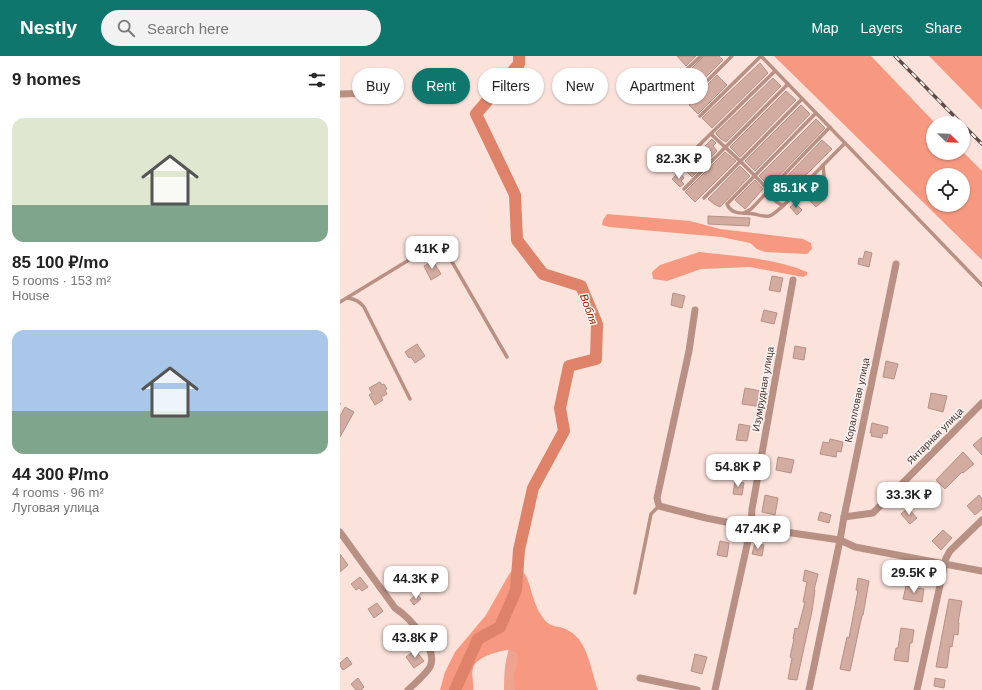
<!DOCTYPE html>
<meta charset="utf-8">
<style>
:root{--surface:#fff;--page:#f2f2f2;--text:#222;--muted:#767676;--accent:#0f766e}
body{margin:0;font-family:Helvetica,sans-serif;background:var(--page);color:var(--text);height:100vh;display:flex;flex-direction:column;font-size:15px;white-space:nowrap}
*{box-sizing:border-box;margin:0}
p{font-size:13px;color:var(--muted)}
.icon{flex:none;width:22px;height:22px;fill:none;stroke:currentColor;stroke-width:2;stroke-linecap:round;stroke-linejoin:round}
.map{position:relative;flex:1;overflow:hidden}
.details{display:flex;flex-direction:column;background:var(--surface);width:340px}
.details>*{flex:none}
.hud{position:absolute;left:12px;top:12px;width:380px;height:36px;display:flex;gap:8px}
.needle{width:26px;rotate:113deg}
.tools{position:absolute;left:586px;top:60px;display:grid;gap:8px}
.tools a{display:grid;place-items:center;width:44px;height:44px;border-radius:50%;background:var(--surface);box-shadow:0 1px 3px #0004;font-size:20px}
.price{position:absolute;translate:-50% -34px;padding:0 9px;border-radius:8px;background:#fff;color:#222;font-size:13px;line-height:26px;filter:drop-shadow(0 1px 2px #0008)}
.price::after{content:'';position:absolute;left:50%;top:24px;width:12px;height:9px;margin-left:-6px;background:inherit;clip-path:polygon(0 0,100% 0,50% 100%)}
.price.active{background:var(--accent);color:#fff}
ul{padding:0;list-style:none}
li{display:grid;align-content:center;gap:8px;height:212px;padding:0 12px}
li span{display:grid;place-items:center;height:124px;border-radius:12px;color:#555}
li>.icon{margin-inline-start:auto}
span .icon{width:72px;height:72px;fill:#fffc;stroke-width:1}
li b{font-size:17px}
h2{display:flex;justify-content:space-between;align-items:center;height:48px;padding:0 12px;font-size:17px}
.pill{padding:0 14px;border-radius:18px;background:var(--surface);box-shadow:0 1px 3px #0004;font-size:14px;line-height:36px}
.pill.active{background:var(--accent);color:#fff}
header{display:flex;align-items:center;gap:24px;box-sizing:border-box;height:56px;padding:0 20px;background:var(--accent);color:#fff}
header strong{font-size:19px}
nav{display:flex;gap:22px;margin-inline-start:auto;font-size:14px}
.search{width:280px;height:36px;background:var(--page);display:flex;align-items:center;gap:10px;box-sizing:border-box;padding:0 14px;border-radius:22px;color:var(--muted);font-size:15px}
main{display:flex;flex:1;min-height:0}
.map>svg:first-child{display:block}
.green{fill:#f0a38e}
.forest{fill:#f69980;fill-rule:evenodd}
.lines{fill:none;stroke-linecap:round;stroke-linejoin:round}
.river{stroke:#de836a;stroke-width:12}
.building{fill:#d3aca1;stroke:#b69085}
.path{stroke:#bca7a1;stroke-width:1;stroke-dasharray:2 3;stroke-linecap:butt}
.lane{stroke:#b99084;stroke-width:3.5}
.street{stroke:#b99084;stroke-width:7}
.rail-casing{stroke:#5e4d49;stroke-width:3.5}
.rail{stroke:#fcf4f2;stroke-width:2;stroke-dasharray:6;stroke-linecap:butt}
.labels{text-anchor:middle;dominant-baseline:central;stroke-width:3;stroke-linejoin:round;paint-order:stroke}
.street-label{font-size:10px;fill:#42322e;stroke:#fcf4f2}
.water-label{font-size:11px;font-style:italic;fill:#912501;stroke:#fcf4f2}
</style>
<header>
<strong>Nestly</strong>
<div class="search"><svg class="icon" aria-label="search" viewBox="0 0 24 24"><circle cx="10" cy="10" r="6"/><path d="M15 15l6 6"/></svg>Search here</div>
<nav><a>Map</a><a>Layers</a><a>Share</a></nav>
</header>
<main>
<section class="details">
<h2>9 homes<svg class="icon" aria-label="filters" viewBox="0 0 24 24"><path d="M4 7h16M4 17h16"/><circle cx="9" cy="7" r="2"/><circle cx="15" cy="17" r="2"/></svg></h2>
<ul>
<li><span style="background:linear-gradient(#dfe7d0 70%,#7fa58c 0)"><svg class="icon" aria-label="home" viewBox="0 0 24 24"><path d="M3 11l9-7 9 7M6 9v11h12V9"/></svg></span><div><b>85 100 ₽/mo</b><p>5 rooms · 153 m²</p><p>House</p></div></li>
<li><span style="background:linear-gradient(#a9c7e8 65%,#7fa58c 0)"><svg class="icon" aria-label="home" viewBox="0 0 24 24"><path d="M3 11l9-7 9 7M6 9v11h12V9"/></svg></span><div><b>44 300 ₽/mo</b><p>4 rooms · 96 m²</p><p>Луговая улица</p></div></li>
</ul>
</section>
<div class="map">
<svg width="642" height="634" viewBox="0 0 642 634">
<rect width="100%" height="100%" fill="#fbe3dc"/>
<path class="green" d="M175 580 195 634H164C164 615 165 597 175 580Z"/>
<g class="forest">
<path d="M434 0H531L595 67H593V97H623V96L642 115V204ZM593 119H623V149H593Z"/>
<polygon points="589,0 642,0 642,54"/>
<polygon points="267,158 350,165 380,173 463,183 471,187 472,193 467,198 425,196 417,193 410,187 381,181 269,171 262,169 263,164"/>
<path d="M359 196C395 200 433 202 467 216V219L463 221 410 211 361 213 327 225 313 223 312 216 320 209Z"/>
<path d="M178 509C181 513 185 518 187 522 192 535 194 550 203 562 212 574 219 568 229 575 248 585 251 615 258 634H175L174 620 178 604 177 597C175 596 171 594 168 594 158 595 136 601 133 612 131 619 134 627 133 634H100L105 616 115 596 146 559 168 520 174 511Z"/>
</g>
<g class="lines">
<polyline class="river" points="115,634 138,583 160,571 176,534 179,494 193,432 224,375 220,352 229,310 256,303 257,268 241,230 203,218 177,184 175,139 136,58 179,8 179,0"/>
</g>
<g class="building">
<polygon points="337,0 356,0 346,10"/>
<polygon points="364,0 379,0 383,4 345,42 335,31 352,15 350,14"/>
<polygon points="420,7 428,17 372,72 362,62"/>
<rect x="35" y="13" width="14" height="11"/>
<polygon points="377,19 387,29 358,58 349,49 350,47"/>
<polygon points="433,22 441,30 386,86 381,83 376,78 376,77"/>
<polygon points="446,35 456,44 400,101 390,91"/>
<polygon points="461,49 470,58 415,115 405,105"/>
<polygon points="476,63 485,72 429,130 419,120"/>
<polygon points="372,83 376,87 373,90 377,95 352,121 347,116 350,113 346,109"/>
<polygon points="482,84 492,93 442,143 434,134"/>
<polygon points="385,96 396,105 355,146 345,136"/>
<polygon points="400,110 410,120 380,151 374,148 368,143"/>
<polygon points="339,116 344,122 341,125 344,128 340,131 332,123"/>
<polygon points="415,124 423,133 405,153 395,144"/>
<polygon points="473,130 485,143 476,151 469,144 474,140 469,134"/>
<polygon points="455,147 462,154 457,159 450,151"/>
<polygon points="368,160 410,162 409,170 368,168"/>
<polygon points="525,195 532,197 529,211 518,208 519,202 523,203"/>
<polygon points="93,205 101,218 91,224 84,210"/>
<polygon points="432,220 443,222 440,236 429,234"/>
<polygon points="333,237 345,240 342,252 331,249"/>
<polygon points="424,254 437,257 434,268 421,265"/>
<polygon points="77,288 85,300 75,307 71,301 69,302 65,296"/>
<polygon points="455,290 466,292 464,304 453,302"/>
<polygon points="546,305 558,308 554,323 543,321"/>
<polygon points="40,326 42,329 44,328 47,333 45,334 47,338 41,341 43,344 35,349 29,339 32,337 29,332"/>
<polygon points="405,332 426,336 423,351 402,348"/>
<polygon points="591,337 607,340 603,356 588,352"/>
<polygon points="5,351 14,356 0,381 0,360"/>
<polygon points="532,367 548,371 547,378 543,377 542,382 531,380 532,377 530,377"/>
<polygon points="399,368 410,370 407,385 396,384"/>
<polygon points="642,381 642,399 633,389"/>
<polygon points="490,383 503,386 501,396 497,395 496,401 480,398 483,386 489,387"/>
<polygon points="623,396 634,408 623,417 622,416 605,433 596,424"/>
<polygon points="438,401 454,404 451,417 436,414"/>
<polygon points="395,425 404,427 402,439 393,438"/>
<polygon points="425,439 438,442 435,459 422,456"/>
<polygon points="639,439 642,443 642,453 635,459 627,450"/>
<polygon points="568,452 577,462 570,468 561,458"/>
<polygon points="480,456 491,459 489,467 478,464"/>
<polygon points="603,474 612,482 601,494 592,485"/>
<polygon points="380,485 389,487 387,501 377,499"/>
<polygon points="415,487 424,489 422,500 412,498"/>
<polygon points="0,498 8,509 0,516"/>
<polygon points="465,514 478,518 474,534 475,534 472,555 457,624 448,623 452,602 450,601 454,583 453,583 455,572 458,573 465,546 463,546 467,526 463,525"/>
<polygon points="57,515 65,526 59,530 51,519"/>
<polygon points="20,521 28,531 22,535 19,532 16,534 11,528"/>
<polygon points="518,522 529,525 523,559 522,559 510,615 500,613 507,581 509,582 518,534 516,534"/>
<polygon points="566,530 584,533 582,546 563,543"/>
<polygon points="77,538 81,543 74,549 70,544"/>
<polygon points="609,543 622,545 618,567 619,567 618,579 614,578 612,591 610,590 607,612 596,611"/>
<polygon points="37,547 43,555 34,562 28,553"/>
<polygon points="561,572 574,574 572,587 570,587 568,606 554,604 556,592 558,592"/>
<polygon points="75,594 84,605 74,612 66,601"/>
<polygon points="355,598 367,601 362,618 351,615"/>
<polygon points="7,601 12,608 3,614 0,610 0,607"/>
<polygon points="18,622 24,631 21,634 16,634 11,628"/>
<polygon points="595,622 605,624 604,632 594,630"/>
</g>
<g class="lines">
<polyline class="path" points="0,347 1,348 0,349"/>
<g class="lane">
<polyline points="421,0 642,229"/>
<polyline points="347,13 361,0"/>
<polyline points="347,45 392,0"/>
<polyline points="360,60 421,0"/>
<path d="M371 78C390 96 410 113 427 133 433 140 434 148 444 149L505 87"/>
<polyline points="345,103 435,15"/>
<polyline points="483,109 486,138"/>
<polyline points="344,133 448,28"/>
<polyline points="364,142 462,43"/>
<path d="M444 149C440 152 434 159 429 160 424 161 419 159 414 158 404 156 392 160 387 148L476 57"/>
<polyline points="404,157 411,153 490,71"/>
<path d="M7 242C15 243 19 245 24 251L70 343"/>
<polyline points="0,246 100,185 167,301"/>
<polyline points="295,537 311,458 319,450"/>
</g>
<g class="street">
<polyline points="0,38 36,37"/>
<polyline points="355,254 349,295 317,442 319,450 366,462 411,471 500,484 515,491 642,515"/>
<polyline points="504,461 533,457 642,347"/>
<path d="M0 476 55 552C69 561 99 593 90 611 85 619 75 627 68 634"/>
<polyline points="300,622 357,634"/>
<polyline points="375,634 411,471 412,453 453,224"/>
<polyline points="469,634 500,484 504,461 556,208"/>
<polyline points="577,634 606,502 610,495 642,464"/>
</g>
<defs>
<g id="rail">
<polyline points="555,0 621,67"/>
<polyline points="623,69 642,88"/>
</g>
</defs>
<use href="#rail" class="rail-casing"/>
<use href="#rail" class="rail"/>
</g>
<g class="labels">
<g class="street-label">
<text transform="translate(423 333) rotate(-80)">Изумрудная улица</text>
<text transform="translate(517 344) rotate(-78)">Коралловая улица</text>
<text transform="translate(595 380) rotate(-45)">Янтарная улица</text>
</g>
<g class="water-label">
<text transform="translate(249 253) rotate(70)">Вобля</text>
</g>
</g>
</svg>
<div class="tools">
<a><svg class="needle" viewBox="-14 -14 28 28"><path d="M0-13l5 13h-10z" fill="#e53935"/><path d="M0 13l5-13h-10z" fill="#767676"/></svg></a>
<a><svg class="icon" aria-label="locate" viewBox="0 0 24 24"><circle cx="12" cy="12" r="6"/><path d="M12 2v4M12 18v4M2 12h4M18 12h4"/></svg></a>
</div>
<b class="price" style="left:339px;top:124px">82.3K ₽</b>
<b class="price active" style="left:456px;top:153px">85.1K ₽</b>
<b class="price" style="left:92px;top:214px">41K ₽</b>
<b class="price" style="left:398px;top:432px">54.8K ₽</b>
<b class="price" style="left:569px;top:460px">33.3K ₽</b>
<b class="price" style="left:418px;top:494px">47.4K ₽</b>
<b class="price" style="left:574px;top:538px">29.5K ₽</b>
<b class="price" style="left:76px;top:544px">44.3K ₽</b>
<b class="price" style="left:75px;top:603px">43.8K ₽</b>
<div class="hud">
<a class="pill">Buy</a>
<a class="pill active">Rent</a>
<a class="pill">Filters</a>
<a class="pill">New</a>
<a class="pill">Apartment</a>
</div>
</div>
</main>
